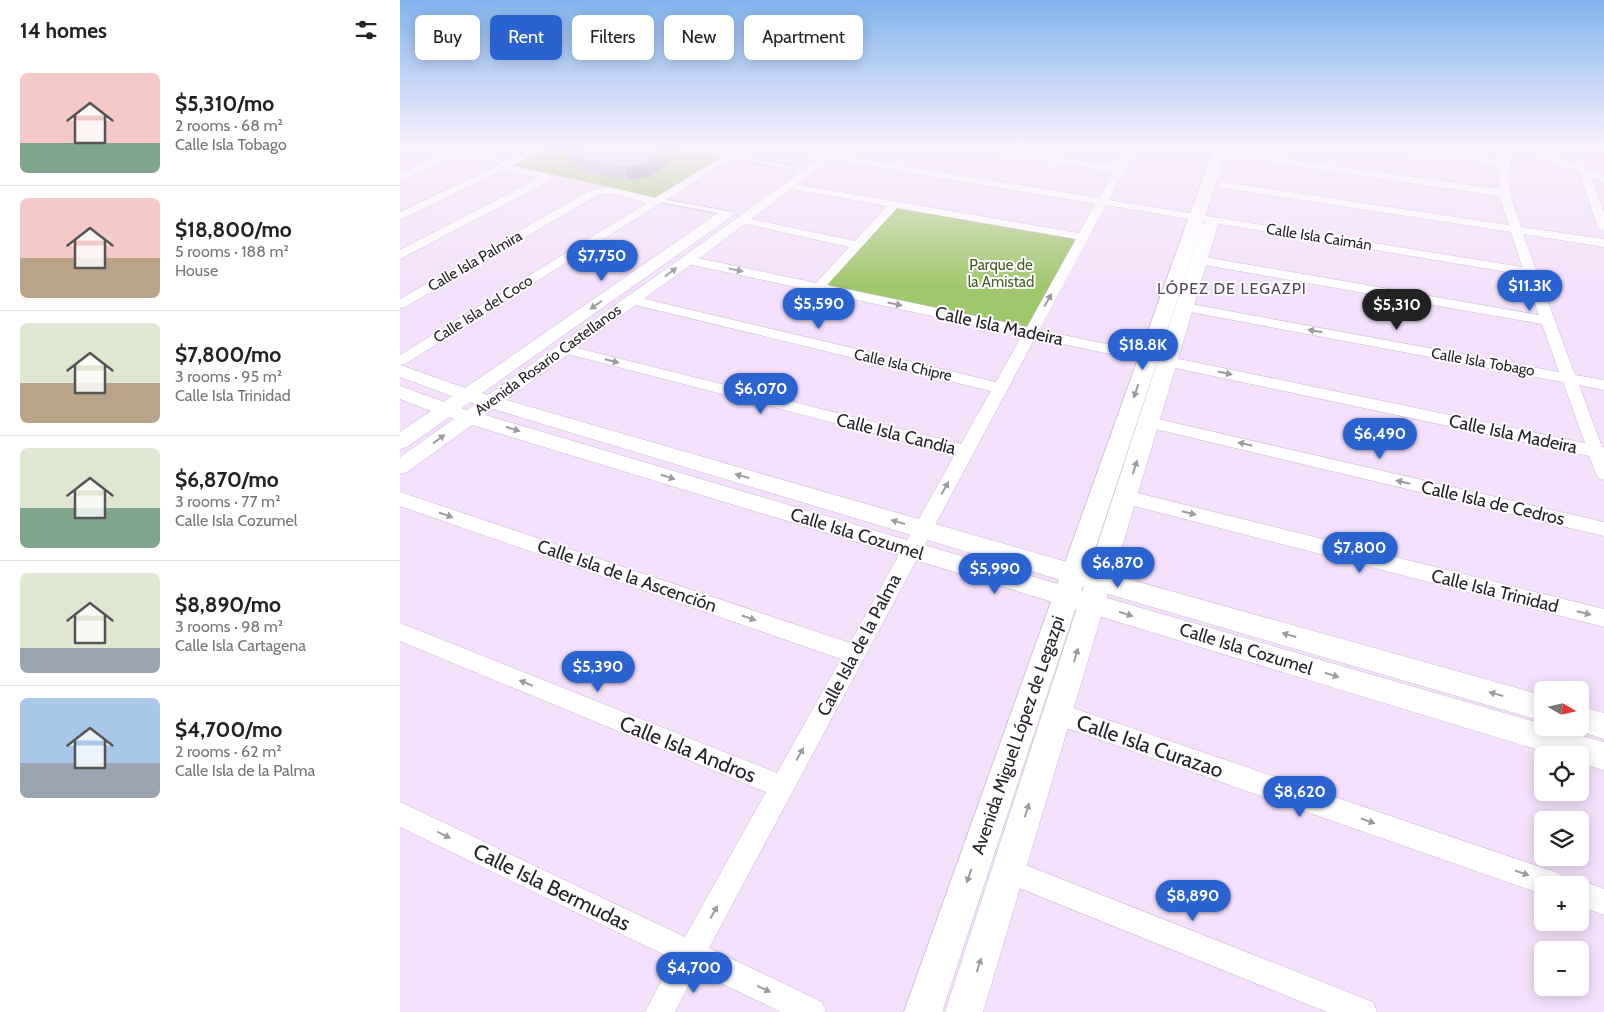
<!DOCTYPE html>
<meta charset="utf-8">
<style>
:root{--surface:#fff;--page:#f6f6f6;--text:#222;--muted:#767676;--line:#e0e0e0;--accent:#2a62cf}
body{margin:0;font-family:Cabin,sans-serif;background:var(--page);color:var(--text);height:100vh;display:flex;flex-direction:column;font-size:19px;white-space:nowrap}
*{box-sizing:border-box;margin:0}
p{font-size:16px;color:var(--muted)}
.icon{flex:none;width:28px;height:28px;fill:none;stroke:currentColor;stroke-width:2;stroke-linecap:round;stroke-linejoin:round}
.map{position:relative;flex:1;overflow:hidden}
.drawer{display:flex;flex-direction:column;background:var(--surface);width:400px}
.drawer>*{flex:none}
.banner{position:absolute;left:15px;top:15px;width:475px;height:45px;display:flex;gap:10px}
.needle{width:32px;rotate:99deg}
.fabs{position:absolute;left:1134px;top:681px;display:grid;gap:10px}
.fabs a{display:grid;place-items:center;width:55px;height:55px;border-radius:8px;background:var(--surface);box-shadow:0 2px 12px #0003;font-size:25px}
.price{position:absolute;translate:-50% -42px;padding:0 11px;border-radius:18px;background:var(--accent);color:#fff;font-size:16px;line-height:32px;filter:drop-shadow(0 1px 2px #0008)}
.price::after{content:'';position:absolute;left:50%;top:30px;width:15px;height:11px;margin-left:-8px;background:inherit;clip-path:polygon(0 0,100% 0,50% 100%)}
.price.current{background:#222;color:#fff}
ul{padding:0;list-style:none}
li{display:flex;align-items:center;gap:15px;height:125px;padding:0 20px}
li+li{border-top:1px solid var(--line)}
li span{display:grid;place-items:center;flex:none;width:140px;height:100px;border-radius:8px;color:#555}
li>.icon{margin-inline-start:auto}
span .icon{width:60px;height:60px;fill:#fffc;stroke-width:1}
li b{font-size:21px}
h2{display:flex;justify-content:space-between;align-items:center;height:60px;padding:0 20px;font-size:21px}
.chip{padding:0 18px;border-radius:8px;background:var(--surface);box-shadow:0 2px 12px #0003;font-size:18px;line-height:45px}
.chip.current{background:var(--accent);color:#fff}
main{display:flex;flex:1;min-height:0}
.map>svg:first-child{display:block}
.green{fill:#9fc76b}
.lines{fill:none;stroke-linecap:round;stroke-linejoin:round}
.pedestrian-casing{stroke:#cab7d0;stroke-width:2}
.minor-casing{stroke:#cab7d0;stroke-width:1}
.tertiary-casing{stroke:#cab7d0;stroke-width:1}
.secondary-casing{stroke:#cab7d0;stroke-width:1}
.pedestrian{fill:#fff;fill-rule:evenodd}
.minor{fill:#fff;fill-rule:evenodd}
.tertiary{fill:#fff;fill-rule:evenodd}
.secondary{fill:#fff;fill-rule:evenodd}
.wall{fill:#aaa4bd}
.shaded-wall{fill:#8b869a}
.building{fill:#c6bfdc;stroke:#8b869a}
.oneway{fill:#9e9ba0}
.labels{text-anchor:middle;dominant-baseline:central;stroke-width:4;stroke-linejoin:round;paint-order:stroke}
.far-street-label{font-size:15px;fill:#28212b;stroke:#fff}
.far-park-label{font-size:15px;fill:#466020;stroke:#fff}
.far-neighbourhood-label{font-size:16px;letter-spacing:1px;fill:#55455b;stroke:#fff}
.street-label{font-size:18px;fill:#28212b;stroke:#fff}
.near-street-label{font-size:21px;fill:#28212b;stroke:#fff}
</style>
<main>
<section class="drawer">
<h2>14 homes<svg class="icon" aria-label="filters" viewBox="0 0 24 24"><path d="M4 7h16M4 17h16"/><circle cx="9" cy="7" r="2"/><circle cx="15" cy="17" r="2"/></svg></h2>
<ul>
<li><span style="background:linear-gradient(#f6c9c9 70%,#7fa58c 0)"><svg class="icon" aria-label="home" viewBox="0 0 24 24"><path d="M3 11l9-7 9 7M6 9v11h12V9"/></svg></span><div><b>$5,310/mo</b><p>2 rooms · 68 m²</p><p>Calle Isla Tobago</p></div></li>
<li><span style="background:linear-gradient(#f6c9c9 60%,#b9a48a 0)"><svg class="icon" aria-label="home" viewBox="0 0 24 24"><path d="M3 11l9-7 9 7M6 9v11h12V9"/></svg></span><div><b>$18,800/mo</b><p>5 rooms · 188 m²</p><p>House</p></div></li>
<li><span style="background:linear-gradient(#dfe7d0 60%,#b9a48a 0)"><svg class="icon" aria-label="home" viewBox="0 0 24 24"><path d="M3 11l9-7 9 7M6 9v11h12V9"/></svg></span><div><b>$7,800/mo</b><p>3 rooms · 95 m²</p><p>Calle Isla Trinidad</p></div></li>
<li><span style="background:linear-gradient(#dfe7d0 60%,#7fa58c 0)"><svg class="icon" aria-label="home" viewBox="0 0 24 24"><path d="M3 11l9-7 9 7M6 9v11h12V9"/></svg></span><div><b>$6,870/mo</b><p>3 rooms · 77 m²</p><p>Calle Isla Cozumel</p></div></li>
<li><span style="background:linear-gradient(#dfe7d0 75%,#9aa5b1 0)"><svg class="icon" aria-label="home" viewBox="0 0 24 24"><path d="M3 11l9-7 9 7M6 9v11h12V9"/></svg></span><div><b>$8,890/mo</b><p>3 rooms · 98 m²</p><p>Calle Isla Cartagena</p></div></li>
<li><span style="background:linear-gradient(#a9c7e8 65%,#9aa5b1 0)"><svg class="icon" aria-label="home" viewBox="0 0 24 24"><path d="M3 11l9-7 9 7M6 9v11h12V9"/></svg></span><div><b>$4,700/mo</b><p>2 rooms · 62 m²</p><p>Calle Isla de la Palma</p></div></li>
</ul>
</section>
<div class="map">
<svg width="1204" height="1012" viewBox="0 0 1204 1012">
<rect width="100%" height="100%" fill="#f4e0fb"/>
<g class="green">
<polygon points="149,147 269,147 322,157 256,198 112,165"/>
<polygon points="496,207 679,238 628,329 423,287"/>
</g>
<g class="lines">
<defs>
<g id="pedestrian">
<polygon points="57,150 110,162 111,164 107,166 55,153 54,152"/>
<polygon points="330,154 391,166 395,168 391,170 328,157 326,156"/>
<polygon points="257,198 327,211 331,213 327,215 260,202 256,200"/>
</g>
<g id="minor">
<polygon points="136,147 148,147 112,166 149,174 152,178 151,180 0,259 0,250 139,178 103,170 4,218 0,219 0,212"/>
<polygon points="283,147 300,147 329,153 339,147 350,147 5,364 0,365 0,355 247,203 209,193 198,195 5,307 0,308 0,299 191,190 209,187 255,198 322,157 285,149"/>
<path d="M568 147H590L716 166 727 147H737L709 200 1122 267 1111 232 823 188 818 185 823 182 1109 225 1099 196 832 157 827 154 832 151 1099 189V165L982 150 977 147H1002L1100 160 1104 147H1114C1105 182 1109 193 1121 227L1204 239V247L1123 234 1175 375 1204 380V390L1179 385 1202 447H1204V480L1198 478 1189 456 635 338 309 948 422 1002 426 1012H381L296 971 275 1012H245L273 959 0 827V802L285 937 366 792 0 641V623L377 773 441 659 0 506V492L450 643 555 454 160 352 158 349 160 346 165 345 561 444 591 391 227 303 226 300 232 296 596 382 622 335 288 264 282 260 288 256 416 283 449 247 338 222 336 220 338 218 342 217 455 241 487 206 385 188 384 186 389 183 679 233 695 204 409 156 407 154 412 151 699 198 713 172 573 150ZM706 205 1125 275 1139 315 799 256 793 260 799 264 1142 324 1159 372 785 303 778 307 785 311 1163 382 1185 443 639 330ZM497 208 676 239 627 327 427 285Z"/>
<polygon points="1117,147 1130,147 1204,175 1204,182 1192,178 1204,212 1204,231 1198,228 1180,173"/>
<polygon points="749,417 1204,522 1204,536 743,426 741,422 743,418"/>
<polygon points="725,490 1204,609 1204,627 719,502 716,497 719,492"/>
<polygon points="658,703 1155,872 1164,876 1168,885 1142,885 1142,894 658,725 650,722 647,714 650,706"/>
<polygon points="608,858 973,1002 977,1012 927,1012 599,880 595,871 599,862"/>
<polygon points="1180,880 1204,889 1204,915 1180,906 1180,885 1170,885"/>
</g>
<g id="tertiary">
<polygon points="60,147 75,147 73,149 0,182 0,173"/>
<path d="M434 147H447L293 263 106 400 674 564 1142 695V721L674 584 93 409 85 415 510 541 1142 724V728H1154L1204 742V770L1180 763V755H1155L72 425 7 472 0 474V457L54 419 49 417 7 447 0 449V432L31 411 0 399V386L44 402 52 396 0 377V365L65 388 321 211H331L333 214 331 217 82 393 88 395 283 257ZM70 402 75 404 67 410 61 408Z"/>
<polygon points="1180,706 1204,713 1204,739 1170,728 1180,728"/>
</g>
<g id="secondary">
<polygon points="814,147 828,147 542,1012 504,1012"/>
<polygon points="810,220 815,222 818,225 583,1012 545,1012 802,225 805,222"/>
</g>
</defs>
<use href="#pedestrian" class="pedestrian-casing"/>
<use href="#minor" class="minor-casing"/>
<use href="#tertiary" class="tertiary-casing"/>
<use href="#secondary" class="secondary-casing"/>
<use href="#pedestrian" class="pedestrian"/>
<use href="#minor" class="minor"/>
<use href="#tertiary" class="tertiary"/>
<use href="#secondary" class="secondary"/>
</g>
<polygon class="wall" points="166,149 267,157 269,164 248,177 229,180 185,172 184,171 179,170 175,162 171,161"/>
<polygon class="shaded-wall" points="263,147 269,164 248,177 229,180 224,168"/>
<polygon class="building" points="167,147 263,147 265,153 243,165 224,168 180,161 182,160 174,159 180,155 180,152 166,149"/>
<defs><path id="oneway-solid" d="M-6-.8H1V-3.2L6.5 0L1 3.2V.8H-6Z" transform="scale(1.25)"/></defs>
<g class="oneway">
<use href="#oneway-solid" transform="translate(336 270) rotate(12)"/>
<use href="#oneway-solid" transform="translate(271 272) rotate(-36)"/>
<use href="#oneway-solid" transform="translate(648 300) rotate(-61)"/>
<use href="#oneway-solid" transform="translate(495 304) rotate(12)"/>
<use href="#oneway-solid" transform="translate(196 305) rotate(145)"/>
<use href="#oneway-solid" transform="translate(915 331) rotate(-170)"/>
<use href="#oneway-solid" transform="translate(212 361) rotate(14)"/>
<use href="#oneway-solid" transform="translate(825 373) rotate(12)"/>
<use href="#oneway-solid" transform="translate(736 391) rotate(109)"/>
<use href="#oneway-solid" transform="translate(113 429) rotate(17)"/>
<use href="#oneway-solid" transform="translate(39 439) rotate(-36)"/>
<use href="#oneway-solid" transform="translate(845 444) rotate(-167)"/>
<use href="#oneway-solid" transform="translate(735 467) rotate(-73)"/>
<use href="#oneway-solid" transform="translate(342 476) rotate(-164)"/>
<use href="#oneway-solid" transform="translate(268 477) rotate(17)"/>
<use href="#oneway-solid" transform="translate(1003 482) rotate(-167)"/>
<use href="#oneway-solid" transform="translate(545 488) rotate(-61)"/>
<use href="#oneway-solid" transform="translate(789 513) rotate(14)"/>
<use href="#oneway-solid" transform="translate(46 515) rotate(19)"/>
<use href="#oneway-solid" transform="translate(498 522) rotate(-164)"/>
<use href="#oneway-solid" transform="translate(1184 613) rotate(14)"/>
<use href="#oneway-solid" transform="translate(726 614) rotate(17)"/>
<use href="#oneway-solid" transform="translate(349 618) rotate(19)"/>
<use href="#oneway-solid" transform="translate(889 635) rotate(-164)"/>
<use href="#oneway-solid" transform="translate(676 655) rotate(-73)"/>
<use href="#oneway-solid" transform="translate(932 675) rotate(17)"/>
<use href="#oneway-solid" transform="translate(126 683) rotate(-158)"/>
<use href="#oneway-solid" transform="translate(1096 694) rotate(-164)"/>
<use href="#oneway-solid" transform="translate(400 754) rotate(-61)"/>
<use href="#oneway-solid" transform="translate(627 810) rotate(-73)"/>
<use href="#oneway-solid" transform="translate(968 821) rotate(19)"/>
<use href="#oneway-solid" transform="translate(44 835) rotate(26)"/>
<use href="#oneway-solid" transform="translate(1122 873) rotate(19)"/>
<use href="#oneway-solid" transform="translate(569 876) rotate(109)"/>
<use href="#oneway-solid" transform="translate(314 912) rotate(-61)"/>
<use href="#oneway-solid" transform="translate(579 965) rotate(-73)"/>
<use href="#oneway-solid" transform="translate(364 989) rotate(25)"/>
</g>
<linearGradient id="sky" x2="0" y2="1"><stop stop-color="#81b4ec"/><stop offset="0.51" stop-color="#faf1fd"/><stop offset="1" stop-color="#faf1fd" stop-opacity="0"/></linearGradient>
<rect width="1204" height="288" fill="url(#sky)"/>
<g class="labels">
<g class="far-street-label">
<text transform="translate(919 237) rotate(9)">Calle Isla Caimán</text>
<text transform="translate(75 261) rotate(-30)">Calle Isla Palmira</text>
<text transform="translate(83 309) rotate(-32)">Calle Isla del Coco</text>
<text transform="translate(148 360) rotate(-36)">Avenida Rosario Castellanos</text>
<text transform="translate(1083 362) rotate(10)">Calle Isla Tobago</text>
<text transform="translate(503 365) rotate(13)">Calle Isla Chipre</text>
</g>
<g class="far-park-label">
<text x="601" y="265">Parque de<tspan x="601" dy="17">la Amistad</tspan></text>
</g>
<g class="far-neighbourhood-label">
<text x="832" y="288">LÓPEZ DE LEGAZPI</text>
</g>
<g class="street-label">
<text transform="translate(599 326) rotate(12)">Calle Isla Madeira</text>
<text transform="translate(496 434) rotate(14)">Calle Isla Candia</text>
<text transform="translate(1113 434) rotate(12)">Calle Isla Madeira</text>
<text transform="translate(1093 503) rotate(13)">Calle Isla de Cedros</text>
<text transform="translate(457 534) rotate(17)">Calle Isla Cozumel</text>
<text transform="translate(227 576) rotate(19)">Calle Isla de la Ascención</text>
<text transform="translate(1095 591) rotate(14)">Calle Isla Trinidad</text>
<text transform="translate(459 645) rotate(-62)">Calle Isla de la Palma</text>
<text transform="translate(846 649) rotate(17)">Calle Isla Cozumel</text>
<text transform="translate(618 735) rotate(-71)">Avenida Miguel López de Legazpi</text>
</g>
<g class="near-street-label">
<text transform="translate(750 746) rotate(19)">Calle Isla Curazao</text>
<text transform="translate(288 749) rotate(22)">Calle Isla Andros</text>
<text transform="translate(152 887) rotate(26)">Calle Isla Bermudas</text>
</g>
</g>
</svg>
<div class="fabs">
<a><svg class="needle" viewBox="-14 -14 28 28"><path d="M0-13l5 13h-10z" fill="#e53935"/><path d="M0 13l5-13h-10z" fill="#767676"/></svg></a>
<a><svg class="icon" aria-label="locate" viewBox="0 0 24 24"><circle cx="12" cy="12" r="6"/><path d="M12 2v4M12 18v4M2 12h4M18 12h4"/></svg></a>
<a><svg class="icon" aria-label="layers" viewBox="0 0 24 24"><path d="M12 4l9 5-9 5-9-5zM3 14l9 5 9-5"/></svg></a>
<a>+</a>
<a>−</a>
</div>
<b class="price" style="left:202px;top:282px">$7,750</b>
<b class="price" style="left:1130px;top:312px">$11.3K</b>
<b class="price" style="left:419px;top:330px">$5,590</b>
<b class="price current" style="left:997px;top:331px">$5,310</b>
<b class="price" style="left:743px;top:371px">$18.8K</b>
<b class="price" style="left:361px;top:415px">$6,070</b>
<b class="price" style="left:980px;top:460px">$6,490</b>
<b class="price" style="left:960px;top:574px">$7,800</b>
<b class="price" style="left:718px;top:589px">$6,870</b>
<b class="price" style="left:595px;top:595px">$5,990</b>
<b class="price" style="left:198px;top:693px">$5,390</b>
<b class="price" style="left:900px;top:818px">$8,620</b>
<b class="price" style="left:793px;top:922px">$8,890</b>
<b class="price" style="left:294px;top:994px">$4,700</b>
<div class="banner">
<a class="chip">Buy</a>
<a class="chip current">Rent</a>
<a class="chip">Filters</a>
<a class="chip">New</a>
<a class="chip">Apartment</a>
</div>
</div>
</main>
